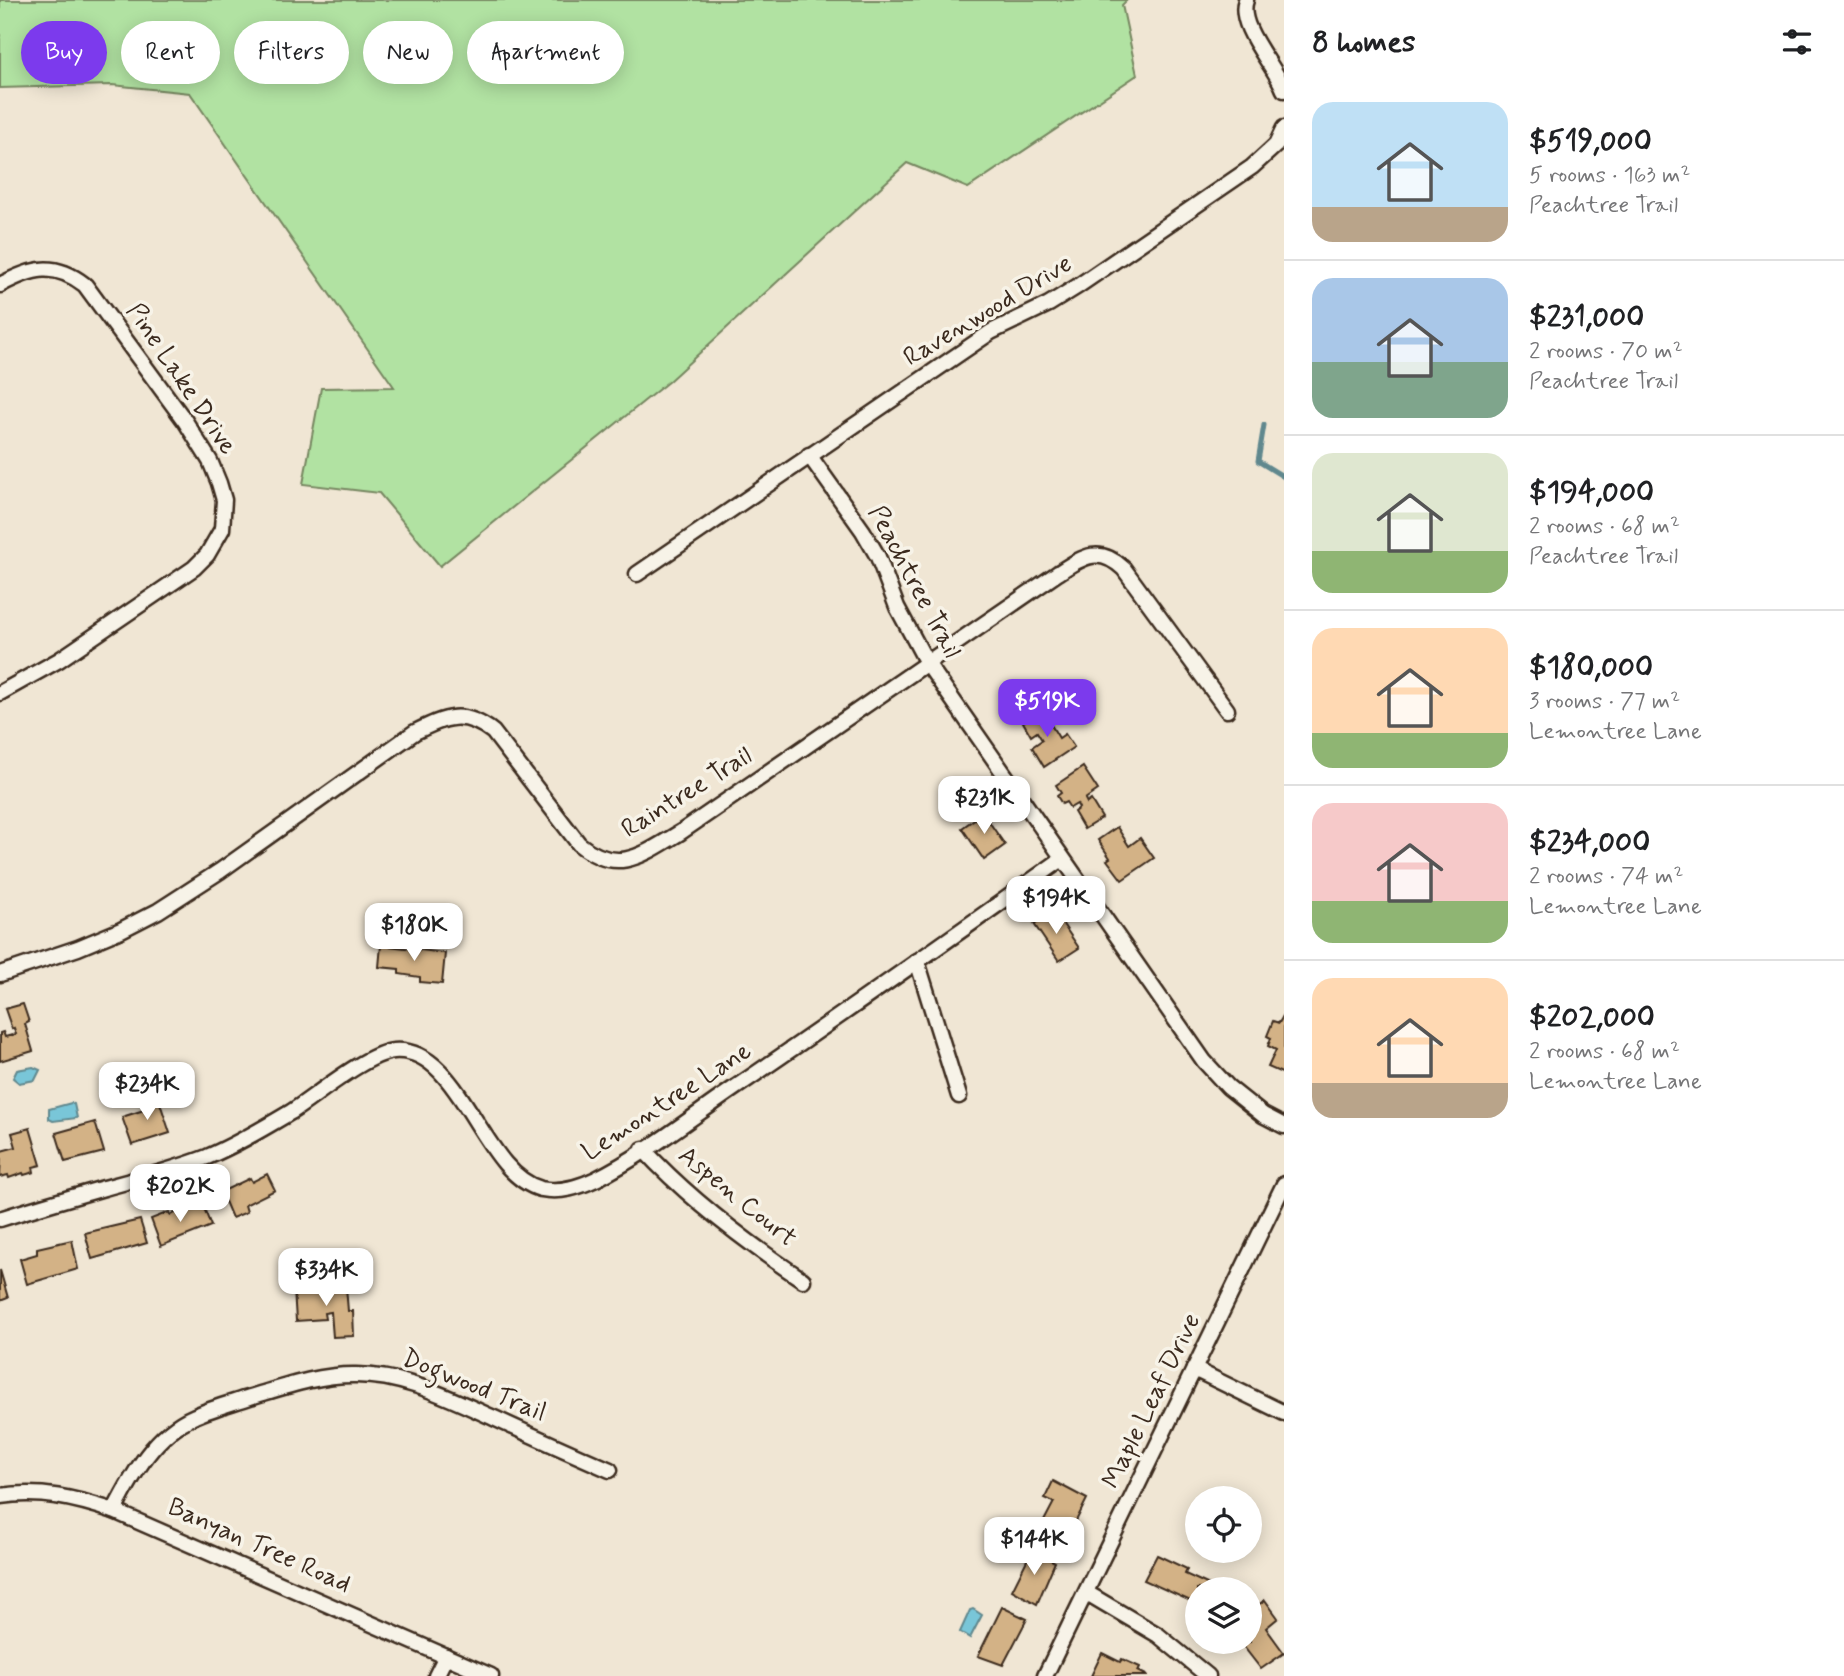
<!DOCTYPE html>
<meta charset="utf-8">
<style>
:root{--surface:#fff;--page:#f2f2f2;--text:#202124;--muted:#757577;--line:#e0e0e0;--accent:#7c3aed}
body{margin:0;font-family:Mynerve,sans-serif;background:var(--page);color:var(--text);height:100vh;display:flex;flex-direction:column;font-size:26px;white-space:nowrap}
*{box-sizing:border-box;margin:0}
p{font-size:23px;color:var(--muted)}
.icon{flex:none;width:38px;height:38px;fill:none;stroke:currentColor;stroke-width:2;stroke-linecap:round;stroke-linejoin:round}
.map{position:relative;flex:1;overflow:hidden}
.panel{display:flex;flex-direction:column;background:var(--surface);width:560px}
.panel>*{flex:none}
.guide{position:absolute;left:21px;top:21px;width:665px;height:63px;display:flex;gap:14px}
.fabs{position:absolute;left:1185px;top:1486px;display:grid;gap:14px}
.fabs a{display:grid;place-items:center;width:77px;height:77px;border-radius:50%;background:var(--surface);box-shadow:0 4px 18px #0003;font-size:35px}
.price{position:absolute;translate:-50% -60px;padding:0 16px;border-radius:14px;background:#fff;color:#222;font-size:23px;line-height:46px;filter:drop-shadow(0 2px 4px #0008)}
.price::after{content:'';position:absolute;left:50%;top:42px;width:21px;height:16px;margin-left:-10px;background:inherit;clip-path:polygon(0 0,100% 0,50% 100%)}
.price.on{background:var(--accent);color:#fff}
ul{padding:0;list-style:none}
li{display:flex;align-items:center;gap:21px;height:175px;padding:0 28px}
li+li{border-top:2px solid var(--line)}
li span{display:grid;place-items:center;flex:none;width:196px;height:140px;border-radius:21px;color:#555}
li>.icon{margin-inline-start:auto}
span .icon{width:84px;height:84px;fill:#fffc;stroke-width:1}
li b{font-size:30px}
h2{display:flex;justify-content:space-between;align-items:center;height:84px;padding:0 28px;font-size:30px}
.pill{padding:0 24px;border-radius:32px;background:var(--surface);box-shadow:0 4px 18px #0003;font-size:24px;line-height:63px}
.pill.on{background:var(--accent);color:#fff}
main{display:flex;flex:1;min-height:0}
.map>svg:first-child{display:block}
.green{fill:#b1e2a2;stroke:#768660;stroke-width:2}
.water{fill:#79c6d8;stroke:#60888e;stroke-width:2}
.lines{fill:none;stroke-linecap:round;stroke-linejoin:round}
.stream{stroke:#60888e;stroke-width:5}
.building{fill:#d3b286;stroke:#3b2a1e;stroke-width:2}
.minor-casing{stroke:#3b2a1e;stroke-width:19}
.minor{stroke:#f7f3e8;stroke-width:14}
.labels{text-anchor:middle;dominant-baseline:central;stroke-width:7;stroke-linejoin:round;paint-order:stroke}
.street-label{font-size:26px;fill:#3b2a1e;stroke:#f7f3e8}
</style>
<main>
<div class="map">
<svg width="1284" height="1676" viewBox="0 0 1284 1676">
<rect width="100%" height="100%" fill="#f0e6d4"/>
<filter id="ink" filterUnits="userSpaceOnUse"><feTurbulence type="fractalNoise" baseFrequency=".0143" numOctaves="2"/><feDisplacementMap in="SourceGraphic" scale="14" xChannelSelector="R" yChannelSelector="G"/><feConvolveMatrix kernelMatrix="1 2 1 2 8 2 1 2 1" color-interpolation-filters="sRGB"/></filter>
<g filter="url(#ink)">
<polygon class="green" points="0,0 1127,0 1122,5 1137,75 968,188 907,163 669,381 440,566 379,493 303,484 321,388 394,387 190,93 112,85 0,88"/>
<g class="water">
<polygon points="33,1067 40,1070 35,1080 19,1083 13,1078 17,1070"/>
<polygon points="71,1103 74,1104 77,1118 53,1121 49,1119 49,1109"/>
<polygon points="973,1609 982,1615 970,1638 960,1632 970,1610"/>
</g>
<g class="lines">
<polyline class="stream" points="1264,425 1258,461 1284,477"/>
</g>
<g class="building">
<polygon points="1042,710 1059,738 1065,734 1074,747 1044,767 1032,747 1042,740 1037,732 1031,736 1023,722"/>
<polygon points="1083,767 1098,790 1085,799 1087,803 1091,800 1102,818 1084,829 1074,812 1079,808 1077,804 1070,808 1066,802 1062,804 1057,796 1061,793 1056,785"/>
<polygon points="983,813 1005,845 984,860 962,828"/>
<polygon points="1117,827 1129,846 1140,838 1154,858 1122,880 1107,860 1110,858 1098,840"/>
<polygon points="1054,911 1079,948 1059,961 1034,924"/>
<polygon points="381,945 445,953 442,984 420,982 420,977 399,974 399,969 379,967"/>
<polygon points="23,1004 29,1022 25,1024 33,1051 0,1061 0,1033 3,1032 5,1037 16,1034 14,1028 12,1029 5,1009"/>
<polygon points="1283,1016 1284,1016 1284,1074 1268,1067 1276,1050 1268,1046 1271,1038 1267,1036 1273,1021 1279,1023"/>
<polygon points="157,1094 170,1133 132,1145 122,1117 147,1109 144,1097"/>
<polygon points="95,1122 104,1152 65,1162 56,1133"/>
<polygon points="30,1128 41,1165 33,1167 34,1172 24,1175 23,1173 9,1178 8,1175 0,1177 1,1151 16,1147 12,1133"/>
<polygon points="267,1174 275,1190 245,1205 247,1212 232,1218 221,1192 250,1178 252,1182"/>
<polygon points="202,1203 211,1226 161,1246 151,1219 169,1212 170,1215"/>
<polygon points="140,1220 147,1243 92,1259 85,1233"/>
<polygon points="72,1240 78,1269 27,1284 20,1259 37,1254 37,1248"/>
<polygon points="0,1270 8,1298 0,1301"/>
<polygon points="346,1287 348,1311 353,1311 354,1336 333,1337 331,1312 324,1313 325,1319 296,1321 294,1289"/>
<polygon points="1053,1481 1087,1499 1069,1535 1043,1523 1054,1502 1045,1498"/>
<polygon points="1032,1550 1055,1562 1037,1604 1012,1590"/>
<polygon points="1157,1555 1187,1569 1185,1574 1218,1589 1197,1589 1197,1604 1144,1580"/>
<polygon points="1265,1600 1278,1618 1266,1628 1284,1653 1261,1669 1240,1642 1250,1642 1250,1611"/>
<polygon points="1002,1607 1027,1619 1003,1665 978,1656"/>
<polygon points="1102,1653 1120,1662 1122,1659 1140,1667 1138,1671 1148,1676 1091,1676"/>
</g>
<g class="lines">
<defs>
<g id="minor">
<path d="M1246 0C1236 26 1275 65 1284 90"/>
<path d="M0 285C32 268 54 261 85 285L185 421 210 461 219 483 224 500 222 529 207 555 194 568 59 660 0 693"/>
<polyline points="809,455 863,531 878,557 897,607 927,663 1204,1061 1228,1087 1263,1115 1284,1126"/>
<polyline points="637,574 991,332 1049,304 1078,286 1252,167 1276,145 1284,128"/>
<polyline points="917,961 959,1096"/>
<path d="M0 974 78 948 121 930 158 911 220 871 415 732C446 717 463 709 493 732L579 844C618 876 644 854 681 832L1058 573C1083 557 1099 545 1124 569L1227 710"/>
<path d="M643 1149C690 1200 746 1242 803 1280"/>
<path d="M0 1219C34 1208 69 1198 104 1188 138 1179 173 1170 207 1157 236 1145 264 1128 291 1112 316 1096 367 1053 394 1051 461 1046 481 1173 541 1189 561 1193 579 1187 596 1179 646 1154 693 1116 739 1085 848 1011 955 935 1062 859"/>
<polyline points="1194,1369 1284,1413"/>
<path d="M0 1496C41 1490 75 1498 114 1511L491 1676"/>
<path d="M114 1511C133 1474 155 1433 195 1416 212 1408 232 1403 250 1397 284 1387 318 1375 353 1375 403 1374 449 1398 494 1418 533 1436 571 1453 610 1470"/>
<polyline points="1087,1593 1158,1635 1208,1676"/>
<polyline points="436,1676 446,1656"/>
<polyline points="1045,1676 1284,1184"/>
</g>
</defs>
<use href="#minor" class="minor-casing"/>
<use href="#minor" class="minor"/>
</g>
</g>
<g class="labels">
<g class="street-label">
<text transform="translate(988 311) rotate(-31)">Ravenwood Drive</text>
<text transform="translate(181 379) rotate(56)">Pine Lake Drive</text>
<text transform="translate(914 582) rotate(62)">Peachtree Trail</text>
<text transform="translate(687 793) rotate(-32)">Raintree Trail</text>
<text transform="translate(667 1102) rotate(-33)">Lemontree Lane</text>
<text transform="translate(737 1197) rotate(39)">Aspen Court</text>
<text transform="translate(474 1386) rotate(22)">Dogwood Trail</text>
<text transform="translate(1152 1401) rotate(-64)">Maple Leaf Drive</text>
<text transform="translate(259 1546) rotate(24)">Banyan Tree Road</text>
</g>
</g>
</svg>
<div class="fabs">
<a><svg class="icon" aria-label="locate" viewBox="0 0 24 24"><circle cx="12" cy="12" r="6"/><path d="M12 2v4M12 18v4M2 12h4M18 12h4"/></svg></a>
<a><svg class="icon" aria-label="layers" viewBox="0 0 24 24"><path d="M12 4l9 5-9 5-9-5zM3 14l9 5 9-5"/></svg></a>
</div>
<b class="price on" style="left:1047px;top:739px">$519K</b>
<b class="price" style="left:984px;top:836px">$231K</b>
<b class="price" style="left:1056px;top:936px">$194K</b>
<b class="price" style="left:414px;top:963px">$180K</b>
<b class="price" style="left:147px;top:1122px">$234K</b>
<b class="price" style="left:180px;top:1224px">$202K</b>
<b class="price" style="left:326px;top:1308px">$334K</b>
<b class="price" style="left:1034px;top:1577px">$144K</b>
<div class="guide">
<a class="pill on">Buy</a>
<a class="pill">Rent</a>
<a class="pill">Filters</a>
<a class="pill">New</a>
<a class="pill">Apartment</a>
</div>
</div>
<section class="panel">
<h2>8 homes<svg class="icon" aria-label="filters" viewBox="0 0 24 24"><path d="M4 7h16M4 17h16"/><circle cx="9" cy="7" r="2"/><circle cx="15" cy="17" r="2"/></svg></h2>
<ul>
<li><span style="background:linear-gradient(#bfe0f5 75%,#b9a48a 0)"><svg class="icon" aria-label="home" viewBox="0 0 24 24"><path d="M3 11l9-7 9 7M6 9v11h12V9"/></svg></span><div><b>$519,000</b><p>5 rooms · 163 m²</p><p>Peachtree Trail</p></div></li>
<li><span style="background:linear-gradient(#a9c7e8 60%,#7fa58c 0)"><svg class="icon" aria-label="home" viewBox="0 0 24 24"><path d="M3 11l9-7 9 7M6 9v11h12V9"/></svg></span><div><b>$231,000</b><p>2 rooms · 70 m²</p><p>Peachtree Trail</p></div></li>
<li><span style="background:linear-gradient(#dfe7d0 70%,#8fb573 0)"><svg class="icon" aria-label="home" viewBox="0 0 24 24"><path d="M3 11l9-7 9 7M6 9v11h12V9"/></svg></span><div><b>$194,000</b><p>2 rooms · 68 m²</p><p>Peachtree Trail</p></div></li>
<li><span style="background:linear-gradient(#ffd9b3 75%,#8fb573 0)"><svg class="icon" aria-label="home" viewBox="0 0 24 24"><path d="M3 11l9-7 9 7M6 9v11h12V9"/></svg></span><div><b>$180,000</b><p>3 rooms · 77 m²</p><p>Lemontree Lane</p></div></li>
<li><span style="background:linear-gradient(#f6c9c9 70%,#8fb573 0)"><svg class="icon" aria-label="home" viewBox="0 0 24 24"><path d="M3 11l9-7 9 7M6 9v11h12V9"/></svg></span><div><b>$234,000</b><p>2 rooms · 74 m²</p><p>Lemontree Lane</p></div></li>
<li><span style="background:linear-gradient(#ffd9b3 75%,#b9a48a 0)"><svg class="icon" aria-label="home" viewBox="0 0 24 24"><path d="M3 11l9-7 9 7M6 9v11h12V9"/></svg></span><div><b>$202,000</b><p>2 rooms · 68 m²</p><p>Lemontree Lane</p></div></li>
</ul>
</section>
</main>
